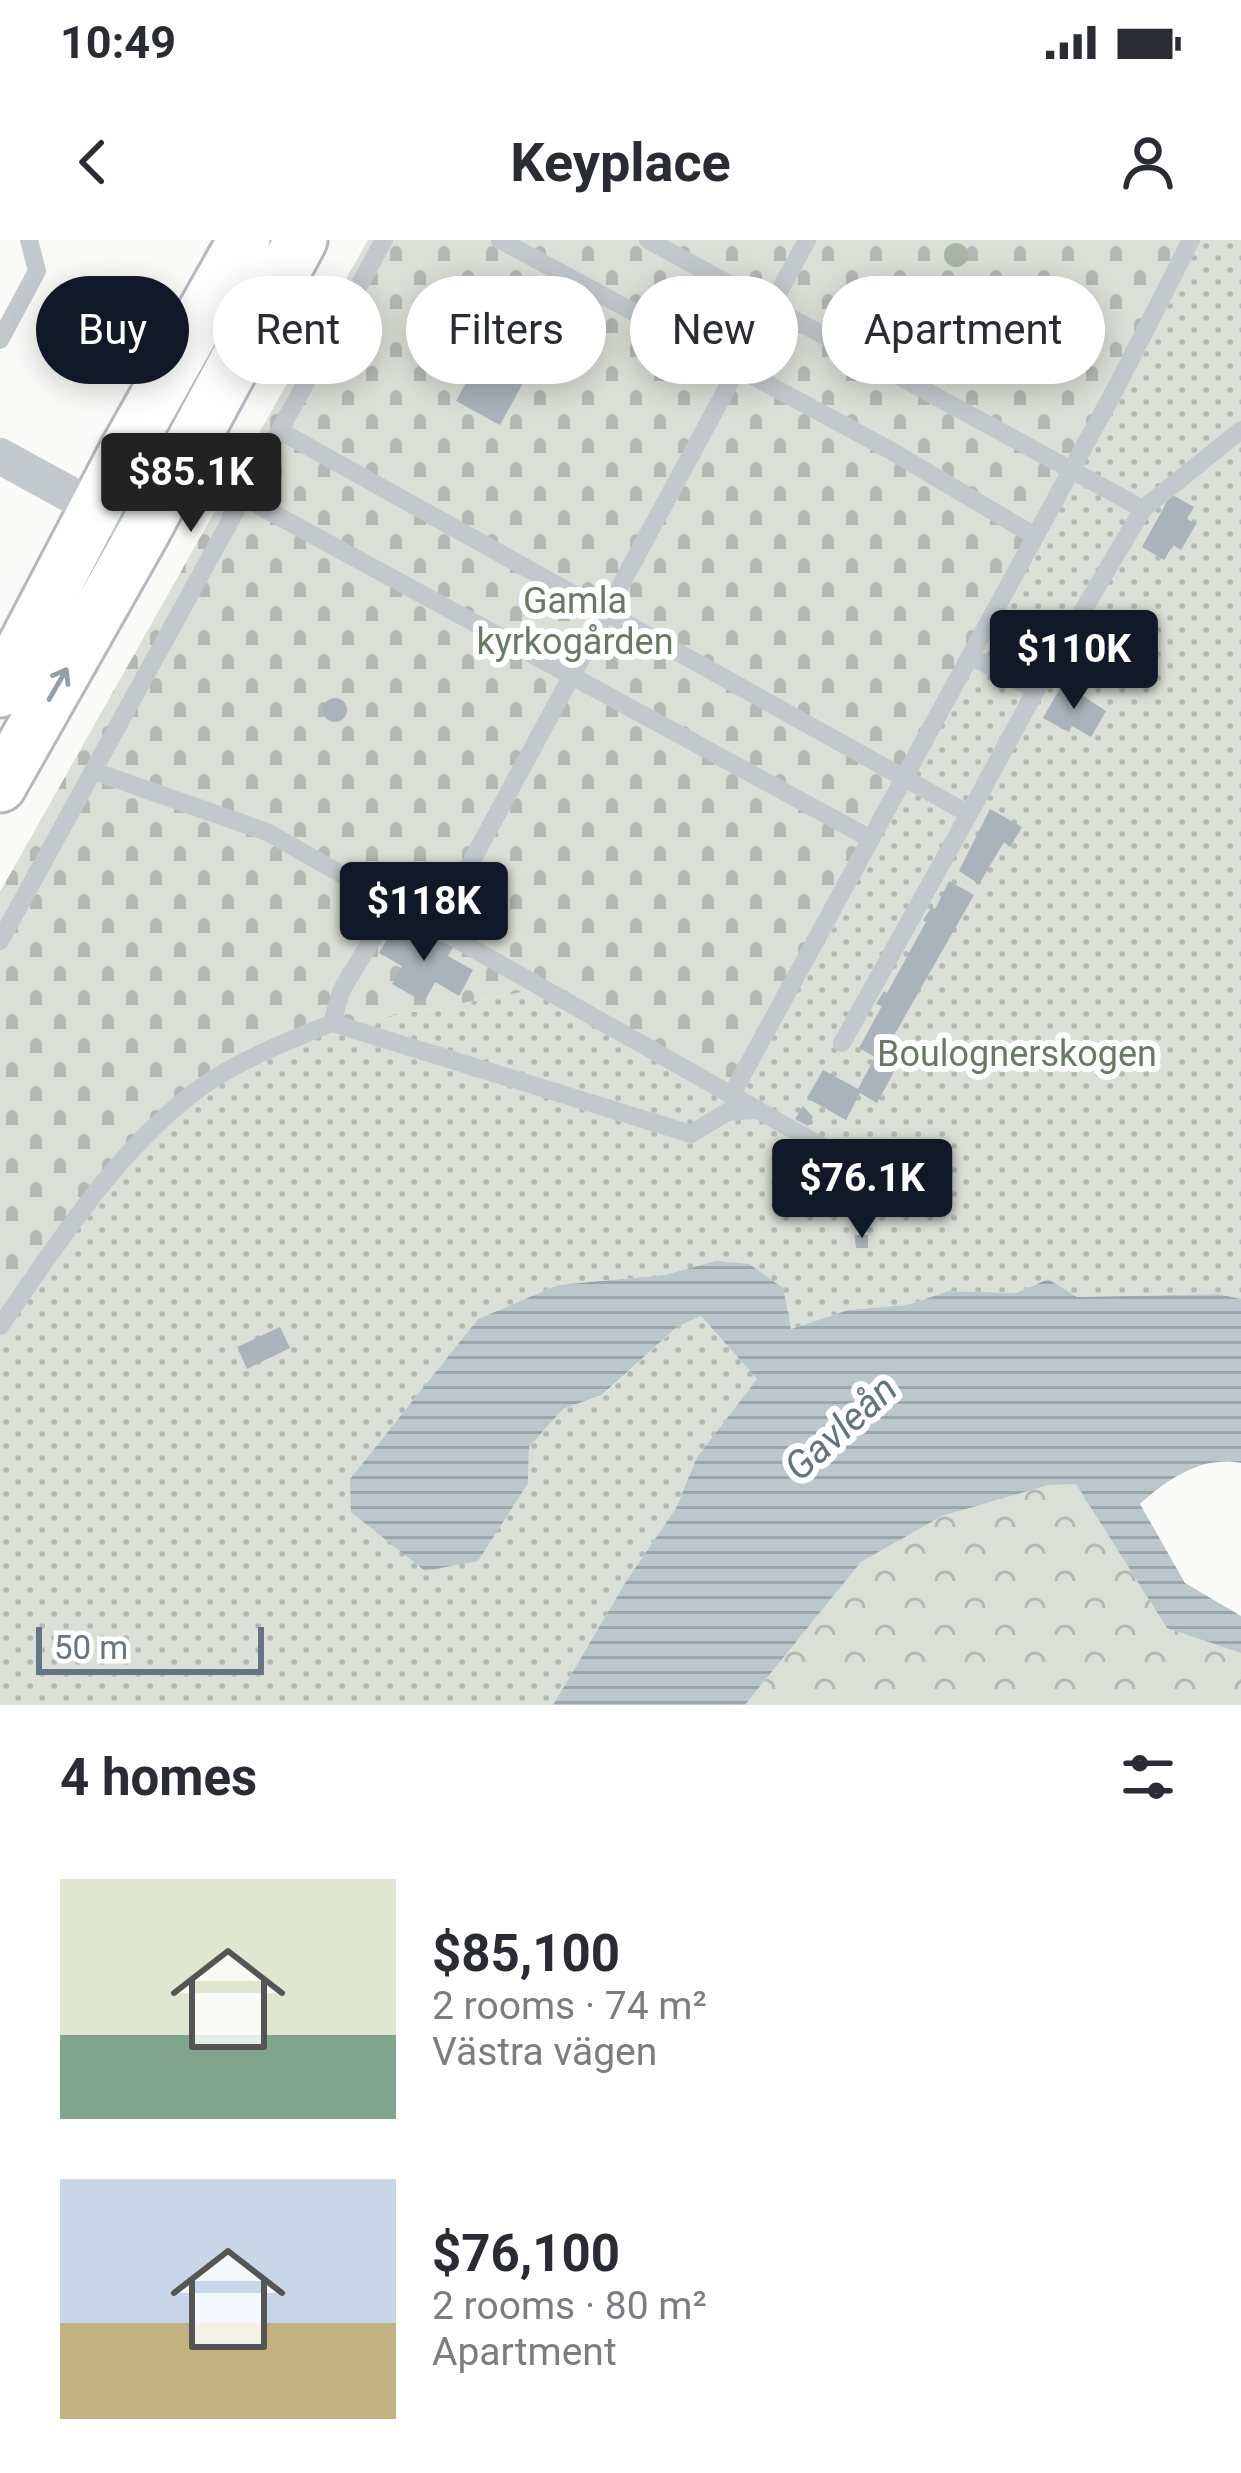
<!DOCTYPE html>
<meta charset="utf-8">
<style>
:root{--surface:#fff;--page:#f7f7f7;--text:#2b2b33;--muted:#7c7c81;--accent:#111827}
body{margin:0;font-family:Roboto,sans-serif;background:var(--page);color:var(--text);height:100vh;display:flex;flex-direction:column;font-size:45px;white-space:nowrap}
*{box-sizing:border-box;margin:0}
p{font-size:39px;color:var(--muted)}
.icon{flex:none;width:66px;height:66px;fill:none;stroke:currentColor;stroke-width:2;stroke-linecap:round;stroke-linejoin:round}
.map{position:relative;height:1465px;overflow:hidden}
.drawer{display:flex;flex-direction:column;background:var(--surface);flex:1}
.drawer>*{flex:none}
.hud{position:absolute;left:36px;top:36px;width:1170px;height:108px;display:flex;gap:24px}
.scale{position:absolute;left:36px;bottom:30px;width:228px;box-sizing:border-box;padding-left:12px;border:6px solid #657683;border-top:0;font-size:33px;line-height:42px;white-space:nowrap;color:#657683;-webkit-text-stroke:9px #fff;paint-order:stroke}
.price{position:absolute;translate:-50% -102px;padding:0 27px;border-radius:12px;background:var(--accent);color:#fff;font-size:39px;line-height:78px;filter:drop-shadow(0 3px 6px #0008)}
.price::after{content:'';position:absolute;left:50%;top:72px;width:36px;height:27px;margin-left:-18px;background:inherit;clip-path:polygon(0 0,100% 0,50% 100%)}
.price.on{background:#222;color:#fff}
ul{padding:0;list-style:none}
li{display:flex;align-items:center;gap:36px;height:300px;padding:0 60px}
li span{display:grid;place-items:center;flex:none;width:336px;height:240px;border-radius:0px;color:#555}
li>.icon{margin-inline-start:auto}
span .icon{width:144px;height:144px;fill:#fffc;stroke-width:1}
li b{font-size:51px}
h2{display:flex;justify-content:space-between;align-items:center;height:144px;padding:0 60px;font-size:51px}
.pill{padding:0 42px;border-radius:54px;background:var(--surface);box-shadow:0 6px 30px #0003;font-size:42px;line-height:108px}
.pill.on{background:var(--accent);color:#fff}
.status{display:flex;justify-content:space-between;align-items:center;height:84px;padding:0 60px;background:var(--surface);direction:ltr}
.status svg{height:33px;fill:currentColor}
header{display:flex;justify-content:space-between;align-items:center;height:156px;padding:0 60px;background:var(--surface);font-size:54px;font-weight:700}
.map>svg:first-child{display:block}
.grass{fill:url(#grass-dots)}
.forest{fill:url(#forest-crowns)}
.cemetery{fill:url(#cemetery-stones)}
.water{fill:url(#water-rules)}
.building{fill:#aab3b9}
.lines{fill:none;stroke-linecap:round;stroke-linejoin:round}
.secondary-casing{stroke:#b3babf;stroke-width:57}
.lane{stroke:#c3c8cc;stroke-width:18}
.street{stroke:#c3c8cc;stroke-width:36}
.secondary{stroke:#fff;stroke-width:51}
.tree{fill:#aab4a7}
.oneway{stroke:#939fa8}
.labels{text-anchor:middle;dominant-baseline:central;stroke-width:12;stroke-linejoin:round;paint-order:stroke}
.park-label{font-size:36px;fill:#687a64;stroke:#fff}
.water-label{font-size:39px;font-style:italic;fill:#60757c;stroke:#fff}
</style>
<div class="status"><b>10:49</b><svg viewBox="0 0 49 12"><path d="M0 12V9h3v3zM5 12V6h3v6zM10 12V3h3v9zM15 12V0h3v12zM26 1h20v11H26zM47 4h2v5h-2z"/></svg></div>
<header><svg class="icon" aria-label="back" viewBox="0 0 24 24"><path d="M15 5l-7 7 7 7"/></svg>Keyplace<svg class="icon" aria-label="person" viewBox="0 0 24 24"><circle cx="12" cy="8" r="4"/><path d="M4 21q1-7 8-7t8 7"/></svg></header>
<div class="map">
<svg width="1241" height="1465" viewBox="0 0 1241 1465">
<defs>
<pattern id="grass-dots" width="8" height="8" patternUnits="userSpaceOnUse" patternTransform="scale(3)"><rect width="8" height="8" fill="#dadfd7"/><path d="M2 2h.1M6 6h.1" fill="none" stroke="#b4b9b4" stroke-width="1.8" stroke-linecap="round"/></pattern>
<pattern id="forest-crowns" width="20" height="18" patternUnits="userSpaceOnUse" patternTransform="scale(3)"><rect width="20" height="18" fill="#dadfd7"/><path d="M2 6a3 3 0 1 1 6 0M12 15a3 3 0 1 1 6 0" fill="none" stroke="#b4b9b4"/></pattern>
<pattern id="cemetery-stones" width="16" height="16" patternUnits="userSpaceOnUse" patternTransform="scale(3)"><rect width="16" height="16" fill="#dadfd7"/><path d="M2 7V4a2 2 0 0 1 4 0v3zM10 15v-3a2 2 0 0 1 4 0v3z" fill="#b4b9b4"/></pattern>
<pattern id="water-rules" width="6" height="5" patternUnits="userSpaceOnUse" patternTransform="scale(3)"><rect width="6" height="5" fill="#bbc7cb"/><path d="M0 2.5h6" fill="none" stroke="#9ca6aa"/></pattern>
</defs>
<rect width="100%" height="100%" fill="#fafaf8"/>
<polygon class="grass" points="1191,0 1241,0 1241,1059 1217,1054 1077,1057 1047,1039 1016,1053 949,1051 907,1065 848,1070 791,1089 716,1021 664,1035 558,1045 478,1079 350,1239 528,1243 529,1207 563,1169 603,1155 677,1087 701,1076 757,1139 697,1217 676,1268 625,1343 553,1465 0,1465 0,1103 31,1042 109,933 204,852 317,789 529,751 732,855"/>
<polygon class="forest" points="1076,1243 1167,1387 1241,1413 1241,1465 745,1465 861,1322 942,1276 1049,1245"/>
<polygon class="cemetery" points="368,0 1191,0 731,856 529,751 317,789 204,852 109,933 32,1042 0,1103 0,652"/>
<path class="water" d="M716 1021 749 1024 783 1048 791 1089 848 1070 907 1065 949 1051 1016 1053 1048 1039 1077 1057 1218 1054 1241 1059V1223C1203 1215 1167 1239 1140 1264L1185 1343 1241 1376V1413L1167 1388 1076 1244 1049 1245 942 1276 861 1322 745 1465H553L625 1343 676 1268 697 1217 757 1139 701 1076 677 1087 602 1155 563 1169 529 1207 528 1243 478 1321 425 1331 351 1272 350 1239 478 1079 558 1045 664 1035Z"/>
<g class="building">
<polygon points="479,119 523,143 500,185 456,161"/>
<polygon points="1171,254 1194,267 1187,279 1196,284 1181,310 1173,305 1164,320 1142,307"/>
<polygon points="1063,443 1106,471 1091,497 1072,486 1069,492 1043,478"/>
<circle cx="335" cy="470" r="12"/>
<polygon points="990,569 1022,587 1010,607 1004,602 979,644 959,631"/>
<polygon points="949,641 974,655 880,820 896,828 877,863 860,853 846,880 807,858 823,830 858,849 875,817 859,808 882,766 876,764 884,751 887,753 926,682 923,680 932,667 935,669"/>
<polygon points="394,687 418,700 423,690 453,707 448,716 473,730 459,756 435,742 424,762 392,744 402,726 379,713"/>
<polygon points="803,866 813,877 808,886 795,879"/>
<polygon points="855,995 868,995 868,1008 856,1008"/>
<polygon points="280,1087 290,1108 247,1129 237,1107"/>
</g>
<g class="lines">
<defs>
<g id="secondary">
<polyline points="0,451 126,210 244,0"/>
<polyline points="0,546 142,295 301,0"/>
</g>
</defs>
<use href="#secondary" class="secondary-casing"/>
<g class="lane">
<polyline points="500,0 888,209 1035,296"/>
<polyline points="648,0 1143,269"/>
<polyline points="0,100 37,31 29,0"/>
<polyline points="280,191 969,574 842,803"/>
<polyline points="245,258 871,599"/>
<polyline points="970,416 1036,450"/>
<polyline points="93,531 267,592 825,908 867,913"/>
<polyline points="969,574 1036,450 1143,269 1241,190"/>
<polyline points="436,687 807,0"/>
<polyline points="0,701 384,0"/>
<polyline points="332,783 341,751 393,665"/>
<polyline points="731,856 1117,146 1191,0"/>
<path d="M0 1086C58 1003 117 909 200 848 239 820 288 801 332 783L691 894 727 872 754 870"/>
</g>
<polyline class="street" points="0,216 113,278"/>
<use href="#secondary" class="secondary"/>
</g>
<circle class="tree" cx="956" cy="15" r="12"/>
<defs><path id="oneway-shaft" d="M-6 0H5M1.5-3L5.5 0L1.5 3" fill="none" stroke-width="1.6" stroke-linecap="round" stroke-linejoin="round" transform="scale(3)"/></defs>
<use class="oneway" href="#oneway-shaft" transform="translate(58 444) rotate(-60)"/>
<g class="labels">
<g class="park-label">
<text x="575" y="361">Gamla<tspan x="575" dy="41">kyrkogården</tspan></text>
<text x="1017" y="814">Boulognerskogen</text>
</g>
<g class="water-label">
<text transform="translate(841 1188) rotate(-42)">Gavleån</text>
</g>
</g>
</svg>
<div class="scale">50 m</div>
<b class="price on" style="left:191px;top:295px">$85.1K</b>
<b class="price" style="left:1074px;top:472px">$110K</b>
<b class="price" style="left:424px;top:724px">$118K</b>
<b class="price" style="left:862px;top:1001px">$76.1K</b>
<div class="hud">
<a class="pill on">Buy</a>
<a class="pill">Rent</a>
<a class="pill">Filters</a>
<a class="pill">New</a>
<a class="pill">Apartment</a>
</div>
</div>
<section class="drawer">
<h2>4 homes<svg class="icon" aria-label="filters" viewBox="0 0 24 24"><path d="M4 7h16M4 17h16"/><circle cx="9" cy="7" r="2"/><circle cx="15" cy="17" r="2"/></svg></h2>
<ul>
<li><span style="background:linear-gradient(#dfe7d0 65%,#7fa58c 0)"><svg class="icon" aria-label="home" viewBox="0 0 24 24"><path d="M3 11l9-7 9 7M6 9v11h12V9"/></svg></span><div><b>$85,100</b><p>2 rooms · 74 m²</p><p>Västra vägen</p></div></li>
<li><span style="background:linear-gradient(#c9d6e8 60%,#c2b280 0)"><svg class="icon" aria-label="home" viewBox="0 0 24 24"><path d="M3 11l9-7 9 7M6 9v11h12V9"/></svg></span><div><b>$76,100</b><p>2 rooms · 80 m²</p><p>Apartment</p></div></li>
</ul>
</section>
